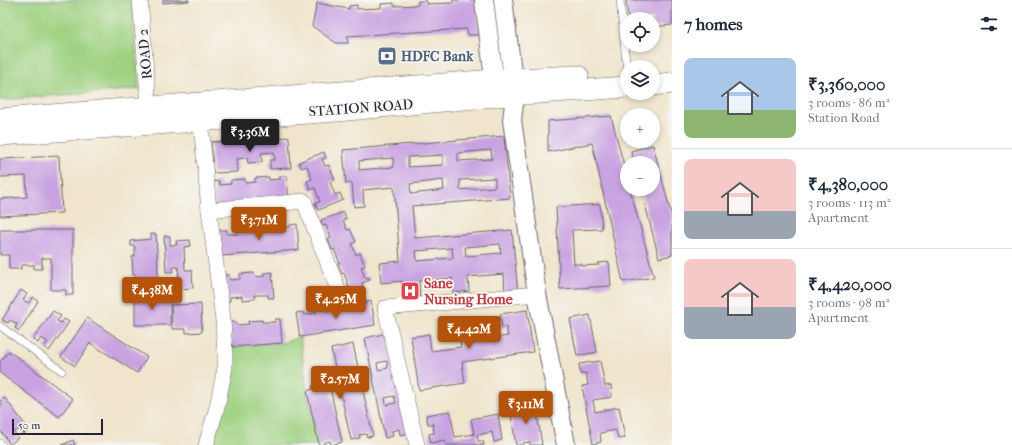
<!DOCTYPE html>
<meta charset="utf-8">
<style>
:root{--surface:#fff;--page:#f6f6f7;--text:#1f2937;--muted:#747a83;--line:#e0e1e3;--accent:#b45309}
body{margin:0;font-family:"IM FELL French Canon",serif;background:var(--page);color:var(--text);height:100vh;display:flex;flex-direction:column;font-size:15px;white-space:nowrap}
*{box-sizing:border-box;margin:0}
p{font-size:13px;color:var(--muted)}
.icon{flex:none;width:22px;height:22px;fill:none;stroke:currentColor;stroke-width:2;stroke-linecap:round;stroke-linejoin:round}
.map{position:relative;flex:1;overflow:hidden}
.side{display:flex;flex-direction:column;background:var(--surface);width:340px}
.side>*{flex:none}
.tools{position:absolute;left:620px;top:12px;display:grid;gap:8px}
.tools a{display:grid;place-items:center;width:40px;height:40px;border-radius:50%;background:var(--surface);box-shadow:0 2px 6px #0003;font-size:20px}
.scale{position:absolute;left:12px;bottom:10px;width:91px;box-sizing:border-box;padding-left:4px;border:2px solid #22223b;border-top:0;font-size:11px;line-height:14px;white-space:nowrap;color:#22223b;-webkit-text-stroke:3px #f6f6f2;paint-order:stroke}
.price{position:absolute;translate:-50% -34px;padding:0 9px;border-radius:4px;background:var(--accent);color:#fff;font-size:13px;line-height:26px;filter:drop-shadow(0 1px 2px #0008)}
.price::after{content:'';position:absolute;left:50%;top:24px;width:12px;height:9px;margin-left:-6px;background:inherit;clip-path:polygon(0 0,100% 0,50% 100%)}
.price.on{background:#222;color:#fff}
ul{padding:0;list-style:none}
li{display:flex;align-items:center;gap:12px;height:100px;padding:0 12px}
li+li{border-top:1px solid var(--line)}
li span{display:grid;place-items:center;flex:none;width:112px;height:80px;border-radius:8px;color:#555}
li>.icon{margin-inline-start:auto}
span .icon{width:48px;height:48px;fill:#fffc;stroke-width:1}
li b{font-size:17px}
h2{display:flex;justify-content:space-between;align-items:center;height:48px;padding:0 12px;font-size:17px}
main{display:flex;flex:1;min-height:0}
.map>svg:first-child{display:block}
.green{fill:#9fd181;stroke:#607a5e}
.building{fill:#c9a2e1;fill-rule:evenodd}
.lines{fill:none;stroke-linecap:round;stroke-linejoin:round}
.service-casing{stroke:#6a666e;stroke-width:8}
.minor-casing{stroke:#6a666e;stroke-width:16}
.tertiary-casing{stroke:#6a666e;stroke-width:20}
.secondary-casing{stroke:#6a666e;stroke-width:22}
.service{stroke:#fff;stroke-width:7}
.minor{stroke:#fff;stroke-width:15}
.tertiary{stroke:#fff;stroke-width:18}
.secondary{stroke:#fff;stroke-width:21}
.labels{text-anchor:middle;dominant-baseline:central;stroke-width:3.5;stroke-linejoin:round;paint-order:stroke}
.street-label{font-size:14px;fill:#22223b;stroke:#f6f6f2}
.service-label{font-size:14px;font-weight:bold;fill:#4e5e75;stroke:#f6f6f2;text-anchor:start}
.health-label{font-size:14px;font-weight:bold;fill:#be3a42;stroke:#f6f6f2;text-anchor:start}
</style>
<main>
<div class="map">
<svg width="672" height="445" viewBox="0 0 672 445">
<rect width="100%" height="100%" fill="#f6f6f2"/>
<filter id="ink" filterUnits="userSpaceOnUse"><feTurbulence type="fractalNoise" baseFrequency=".025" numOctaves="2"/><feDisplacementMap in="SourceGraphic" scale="8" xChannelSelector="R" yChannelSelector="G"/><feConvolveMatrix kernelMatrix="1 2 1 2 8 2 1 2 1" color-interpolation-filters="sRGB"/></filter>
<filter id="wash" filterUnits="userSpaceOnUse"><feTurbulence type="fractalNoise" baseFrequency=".012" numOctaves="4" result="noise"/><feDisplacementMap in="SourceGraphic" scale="16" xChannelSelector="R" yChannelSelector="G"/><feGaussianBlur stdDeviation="0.9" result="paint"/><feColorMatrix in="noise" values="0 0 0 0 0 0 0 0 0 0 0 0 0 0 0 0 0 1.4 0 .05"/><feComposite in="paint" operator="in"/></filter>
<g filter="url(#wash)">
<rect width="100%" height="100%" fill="#f0e5cc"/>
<g class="green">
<polygon points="0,0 132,0 139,89 0,100"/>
<polygon points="300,337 307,391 319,445 212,445 232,347 282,343"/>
</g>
<g id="blocks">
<g class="building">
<polygon points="163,0 189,0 189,1 163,3"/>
<polygon points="453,0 477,0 479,35 468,35 467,29 347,36 348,43 336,43 312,26 317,3 349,9 349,6 357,5 357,9 381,8 381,4 394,3 394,6 418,5 418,1 427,1 427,4 453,3"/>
<polygon points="626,0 672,0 672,25 653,27 653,19 628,19"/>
<polygon points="611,116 627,177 627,189 630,189 654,277 623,282 592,143 548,152 548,121"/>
<path d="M504 136 510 198 412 206 415 238 512 230 518 293 505 294 504 274 468 277 469 291 453 293 452 278 419 281 420 301 404 302 402 281 381 283 379 263 400 261 394 187 363 190 364 206 354 207 352 183 346 184 343 150ZM491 150 492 159 458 161V153ZM443 155V165L408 167V157ZM393 158 394 167 359 170V161ZM495 178V187L460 190V180ZM443 180 444 190 411 194 410 184ZM500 244 501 253 466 256 465 247ZM452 248 453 258 417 261 416 251Z"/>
<polygon points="289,137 291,168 270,169 270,160 275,160 274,152 261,153 262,162 248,163 247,158 237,159 238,172 213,173 211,142"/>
<polygon points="653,145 672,217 672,255 659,258 641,189 653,189 653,163 634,163 631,151"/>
<polygon points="324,152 326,158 322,159 325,166 329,165 335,180 330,182 335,195 340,193 343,200 318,210 315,203 320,202 315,188 310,190 307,181 312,179 307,166 302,168 299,162"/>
<polygon points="59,156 62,213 0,216 0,199 27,197 26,176 0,177 0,159"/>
<polygon points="280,176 287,176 289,201 215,208 213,182 219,181 220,185 231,184 231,180 245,179 245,183 255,182 255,178 269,177 269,180 280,179"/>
<polygon points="600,204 602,229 572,230 574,264 582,264 582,266 599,265 598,263 609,262 611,286 560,289 556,207"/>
<polygon points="344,212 346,219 343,220 347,230 350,229 356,242 352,244 356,255 360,253 365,266 361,267 365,278 369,277 370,280 362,283 363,287 349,292 347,287 349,287 344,273 342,274 338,263 340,263 334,249 332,250 328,239 331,238 326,225 323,226 321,220"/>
<polygon points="297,224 299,250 221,256 219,230 227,230 227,234 239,234 239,229 250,228 251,232 265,230 264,227 276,226 276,228 290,227 290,225"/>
<polygon points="0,230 73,230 73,295 66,295 66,290 51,290 51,258 42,258 42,269 34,269 34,265 21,265 21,269 9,269 9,255 0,255"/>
<polygon points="151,234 156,234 159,290 134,291 133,284 136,284 135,274 133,275 132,257 135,256 135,246 131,246 131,241 151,239"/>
<polygon points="164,236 170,236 170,245 177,245 176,241 190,240 191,246 184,247 185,270 192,270 193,288 167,290 167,281 179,280 178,267 173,267 173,272 166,272"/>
<polygon points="272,272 274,298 268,298 268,295 255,295 255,299 242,300 242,296 230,297 230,301 224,301 222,275 229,275 230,280 240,279 240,274 254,273 255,277 264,276 264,273"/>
<polygon points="21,290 27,294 23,300 29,303 33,297 38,301 19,331 15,328 17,324 10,320 8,323 2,320"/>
<rect x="135" y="297" width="35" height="28"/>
<polygon points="371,301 375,325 300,337 296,313 303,312 304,315 316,313 315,310 327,308 327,311 341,309 341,306 353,304 353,306 366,304 366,302"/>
<polygon points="201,304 202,332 186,333 186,329 172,329 171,305"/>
<polygon points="527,310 533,352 462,362 465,383 419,390 411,337 429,334 431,351 461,347 457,320 477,317 480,340 508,336 506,327 502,328 500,314"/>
<polygon points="53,311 61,316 57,321 61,323 64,319 69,322 49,351 44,347 48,342 41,338 38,343 33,339"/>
<polygon points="590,315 597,352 577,356 570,319"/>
<polygon points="87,318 147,357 137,373 90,343 75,366 61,357"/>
<polygon points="275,319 280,319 282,343 232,347 230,322 236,322 237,325 249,324 248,321 262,320 262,322 275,322"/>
<path d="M388 333 408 433 400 435 399 429 392 431 393 436 385 438 365 338ZM387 361 388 368 378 370 377 363ZM394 396 396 403 386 405 385 398Z"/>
<polygon points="353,344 373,436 367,437 366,434 359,435 360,438 351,440 339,386 330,388 342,442 331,445 330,441 323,443 324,445 319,445 307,391 313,389 312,386 315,386 314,381 337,376 331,349"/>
<polygon points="9,351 73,399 59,417 0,373 0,362"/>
<polygon points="600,361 605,386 611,385 612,397 593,400 595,412 619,407 625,438 618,439 616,430 600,433 601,442 593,444 582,386 588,385 586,373 580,374 579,364"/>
<polygon points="5,398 29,430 24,434 20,429 14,432 18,438 10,444 0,430 0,408 3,406 0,401"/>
<polygon points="535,401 542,445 530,445 530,442 523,443 523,445 516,445 510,409 519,407 520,411 526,410 525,403"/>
<polygon points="450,411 455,437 474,434 471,419 498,414 502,440 494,442 492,432 477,435 478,441 483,441 484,445 446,445 445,440 431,443 429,434 434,433 433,424 428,424 426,415"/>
<polygon points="73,440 75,445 62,445"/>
</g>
</g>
</g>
<g filter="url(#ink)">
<use href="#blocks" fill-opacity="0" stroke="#6a666e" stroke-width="1"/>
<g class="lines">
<defs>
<g id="service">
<polyline points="620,0 627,73"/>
<polyline points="0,326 62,371"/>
<polyline points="0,443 2,445"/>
</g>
<g id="minor">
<polyline points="140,0 150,117"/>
<polyline points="200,112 209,210 223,320 225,355 225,368 217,407 206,445"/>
<polyline points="209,210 304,201 339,292"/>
<polyline points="417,445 385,308 537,294"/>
</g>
<g id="tertiary">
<polyline points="484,0 496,93"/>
<polyline points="503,0 515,95 512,120 537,294 566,445"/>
</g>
<g id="secondary">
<polyline points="653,85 672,83"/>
<polyline points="0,119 494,80 578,76"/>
<polyline points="0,135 336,111 496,96 627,87"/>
</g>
</defs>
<use href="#service" class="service-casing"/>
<use href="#minor" class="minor-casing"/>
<use href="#tertiary" class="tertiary-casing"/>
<use href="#secondary" class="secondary-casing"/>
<use href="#service" class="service"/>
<use href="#minor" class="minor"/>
<use href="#tertiary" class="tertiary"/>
<use href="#secondary" class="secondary"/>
</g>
</g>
<defs>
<symbol id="bank-square" viewBox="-11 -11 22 22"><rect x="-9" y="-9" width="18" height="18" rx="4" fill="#5c6f8a" stroke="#f6f6f2"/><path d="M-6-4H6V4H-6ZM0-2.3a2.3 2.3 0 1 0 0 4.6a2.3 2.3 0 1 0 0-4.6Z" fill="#fff"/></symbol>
<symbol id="hospital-square" viewBox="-11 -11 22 22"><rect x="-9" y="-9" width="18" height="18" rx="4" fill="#e0444e" stroke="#f6f6f2"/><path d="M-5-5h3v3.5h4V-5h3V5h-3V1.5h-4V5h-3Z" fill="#fff"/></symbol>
</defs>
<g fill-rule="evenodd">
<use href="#bank-square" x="376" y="45" width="22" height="22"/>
<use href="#hospital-square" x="399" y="280" width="22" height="22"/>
</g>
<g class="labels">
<g class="street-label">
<text transform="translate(145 54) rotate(-95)">ROAD 2</text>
<text transform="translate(361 108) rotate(-4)">STATION ROAD</text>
</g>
<g class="service-label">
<text x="401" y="56">HDFC Bank</text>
</g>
<g class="health-label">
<text x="424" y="283">Sane<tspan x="424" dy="16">Nursing Home</tspan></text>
</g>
</g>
</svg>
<div class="tools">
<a><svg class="icon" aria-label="locate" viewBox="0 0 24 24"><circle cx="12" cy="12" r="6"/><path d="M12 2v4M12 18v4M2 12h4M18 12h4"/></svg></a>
<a><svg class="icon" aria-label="layers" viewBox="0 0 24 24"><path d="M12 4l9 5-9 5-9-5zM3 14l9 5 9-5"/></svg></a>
<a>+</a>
<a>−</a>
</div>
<div class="scale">50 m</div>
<b class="price on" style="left:250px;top:153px">₹3.36M</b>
<b class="price" style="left:259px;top:241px">₹3.71M</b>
<b class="price" style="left:152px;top:311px">₹4.38M</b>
<b class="price" style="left:336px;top:320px">₹4.25M</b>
<b class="price" style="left:469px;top:350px">₹4.42M</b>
<b class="price" style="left:340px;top:400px">₹2.57M</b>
<b class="price" style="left:526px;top:425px">₹3.11M</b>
</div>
<section class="side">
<h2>7 homes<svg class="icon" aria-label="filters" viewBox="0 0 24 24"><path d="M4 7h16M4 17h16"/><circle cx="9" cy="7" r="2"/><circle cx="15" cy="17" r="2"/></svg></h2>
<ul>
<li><span style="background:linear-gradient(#a9c7e8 65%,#8fb573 0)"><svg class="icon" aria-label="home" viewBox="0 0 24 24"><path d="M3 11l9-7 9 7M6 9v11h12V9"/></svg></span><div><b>₹3,360,000</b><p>3 rooms · 86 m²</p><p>Station Road</p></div></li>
<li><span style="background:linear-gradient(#f6c9c9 65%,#9aa5b1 0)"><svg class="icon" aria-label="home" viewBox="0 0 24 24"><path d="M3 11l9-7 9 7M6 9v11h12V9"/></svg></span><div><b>₹4,380,000</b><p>3 rooms · 113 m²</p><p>Apartment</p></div></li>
<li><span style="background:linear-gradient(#f6c9c9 60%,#9aa5b1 0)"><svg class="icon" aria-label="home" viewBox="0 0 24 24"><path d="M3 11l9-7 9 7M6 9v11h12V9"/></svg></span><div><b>₹4,420,000</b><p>3 rooms · 98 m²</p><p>Apartment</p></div></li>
</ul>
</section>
</main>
